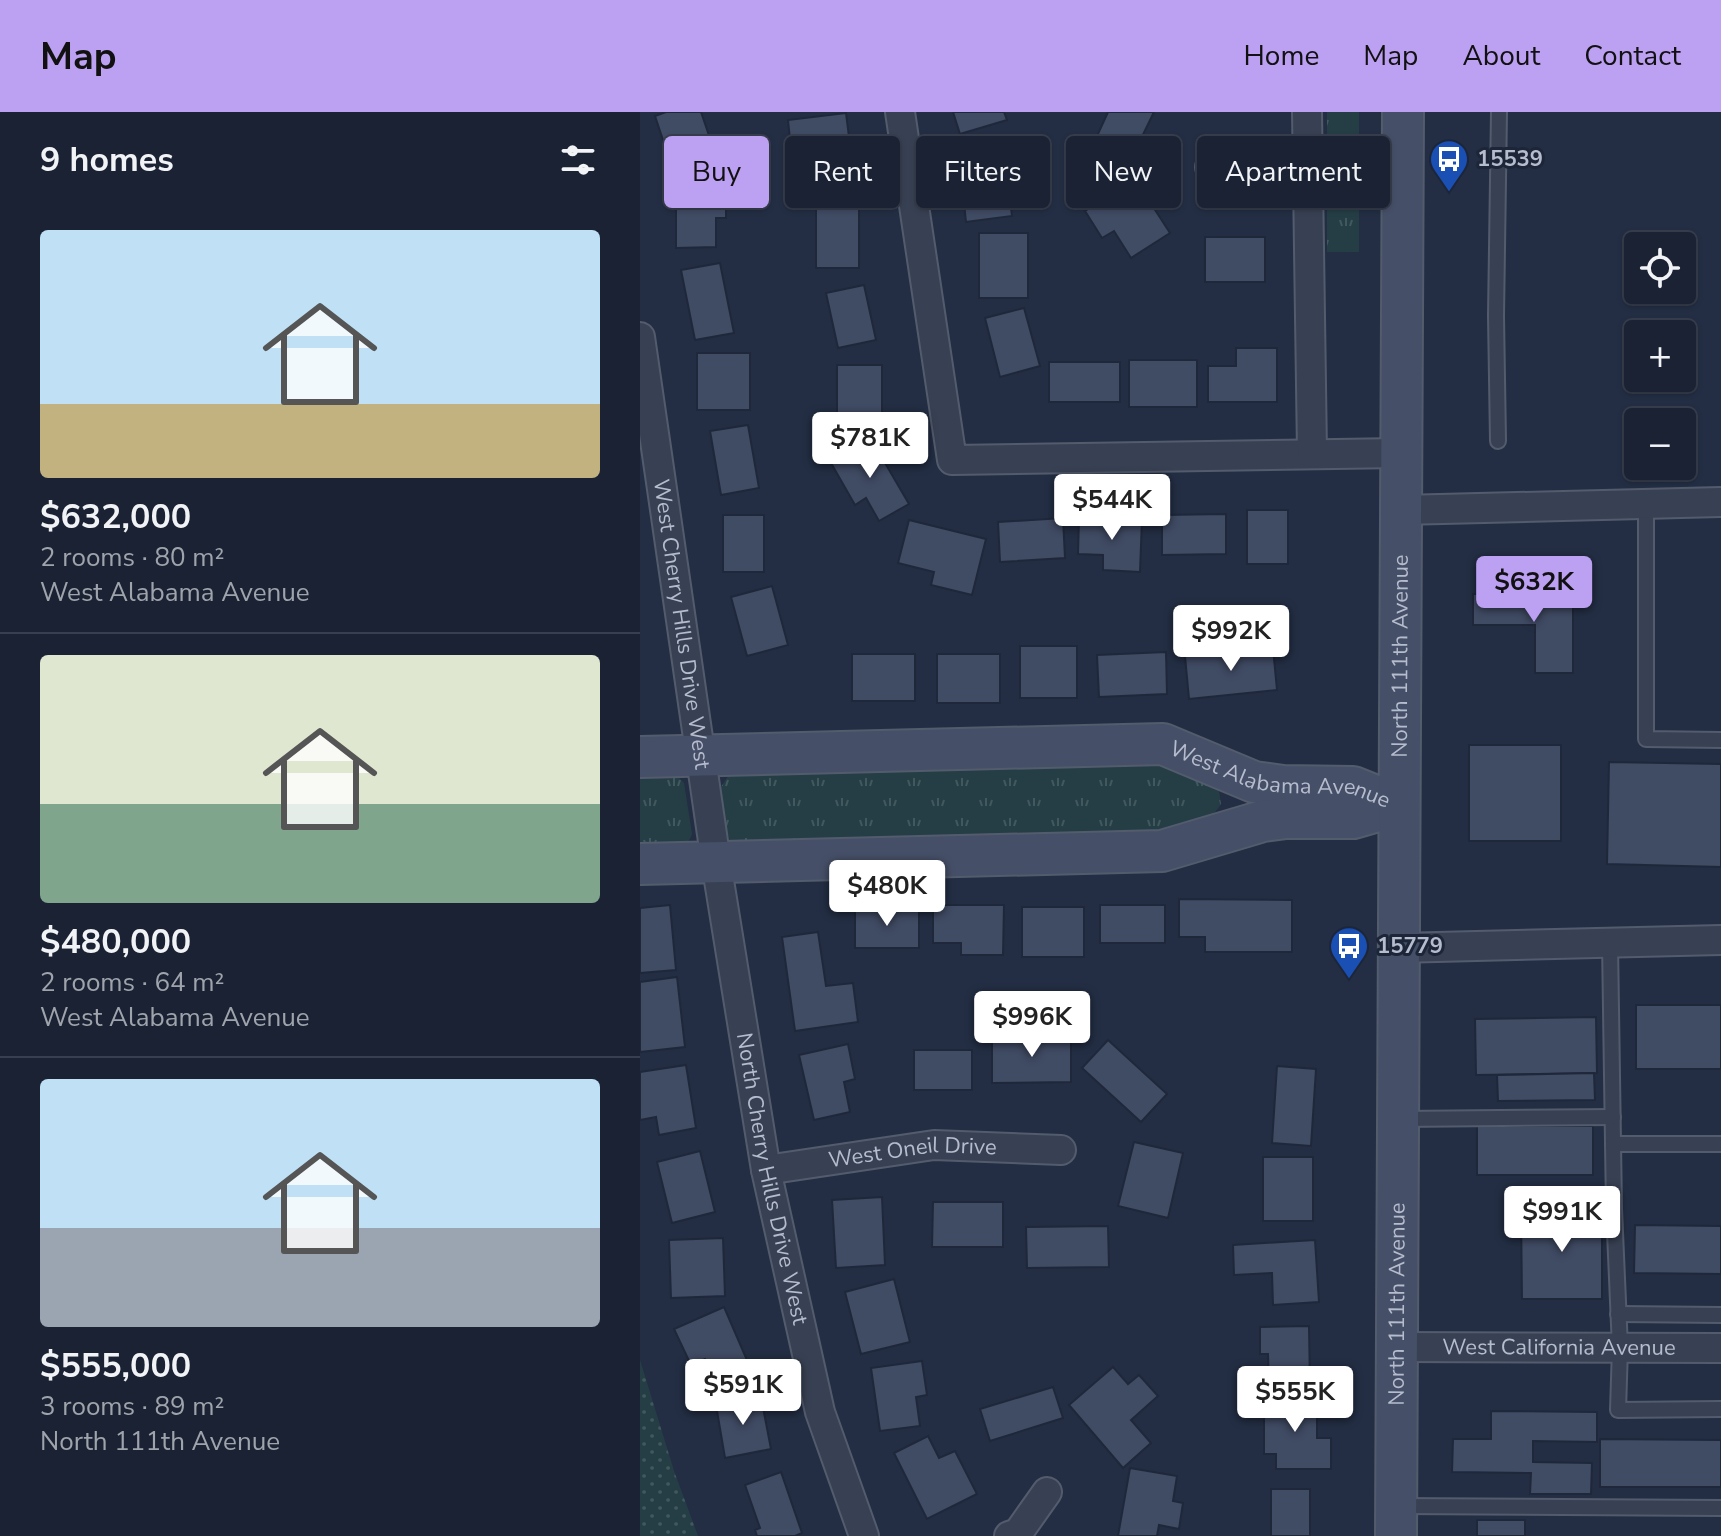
<!DOCTYPE html>
<meta charset="utf-8">
<style>
:root{--surface:#1a2233;--page:#272f3f;--text:#f1f3f6;--muted:#9fa4ac;--line:#383f4e;--accent:#bca0f2}
body{margin:0;font-family:"Nunito Sans",sans-serif;background:var(--page);color:var(--text);height:100vh;display:flex;flex-direction:column;font-size:30px;white-space:nowrap}
*{box-sizing:border-box;margin:0}
p{font-size:26px;color:var(--muted)}
.icon{flex:none;width:44px;height:44px;fill:none;stroke:currentColor;stroke-width:2;stroke-linecap:round;stroke-linejoin:round}
.map{position:relative;flex:1;overflow:hidden}
.panel{display:flex;flex-direction:column;background:var(--surface);width:640px}
.panel>*{flex:none}
.guide{position:absolute;left:24px;top:24px;width:760px;height:72px;display:flex;gap:16px}
.controls{position:absolute;left:984px;top:120px;display:grid;gap:16px}
.controls a{display:grid;place-items:center;width:72px;height:72px;border-radius:8px;background:var(--surface);box-shadow:0 2px 6px #0004,0 0 0 2px var(--line);font-size:40px}
.price{position:absolute;translate:-50% -68px;padding:0 18px;border-radius:8px;background:#fff;color:#222;font-size:26px;line-height:52px;filter:drop-shadow(0 2px 4px #0008)}
.price::after{content:'';position:absolute;left:50%;top:48px;width:24px;height:18px;margin-left:-12px;background:inherit;clip-path:polygon(0 0,100% 0,50% 100%)}
.price.selected{background:var(--accent);color:#111}
ul{padding:0;list-style:none}
li{display:grid;align-content:center;gap:16px;height:424px;padding:0 40px}
li+li{border-top:2px solid var(--line)}
li span{display:grid;place-items:center;height:248px;border-radius:8px;color:#555}
li>.icon{margin-inline-start:auto}
span .icon{width:144px;height:144px;fill:#fffc;stroke-width:1}
li b{font-size:34px}
h2{display:flex;justify-content:space-between;align-items:center;height:96px;padding:0 40px;font-size:34px}
.pill{padding:0 28px;border-radius:8px;background:var(--surface);box-shadow:0 2px 6px #0004,0 0 0 2px var(--line);font-size:28px;line-height:72px}
.pill.selected{background:var(--accent);color:#111}
header{display:flex;align-items:center;gap:48px;box-sizing:border-box;height:112px;padding:0 40px;background:var(--accent);color:#111}
header strong{font-size:38px}
nav{display:flex;gap:44px;margin-inline-start:auto;font-size:28px}
main{display:flex;flex:1;min-height:0}
.map>svg:first-child{display:block}
.grass{fill:url(#grass-dots)}
.park{fill:url(#park-tufts)}
.building{fill:#404b64;stroke:#1f283a;stroke-width:2}
.lines{fill:none;stroke-linecap:round;stroke-linejoin:round}
.lane-casing{stroke:#535c6d;stroke-width:18}
.street-casing{stroke:#535c6d;stroke-width:32}
.secondary-casing{stroke:#535c6d;stroke-width:44}
.lane{stroke:#384153;stroke-width:14}
.street{stroke:#384153;stroke-width:28}
.secondary{stroke:#454f67;stroke-width:40}
.labels{text-anchor:middle;dominant-baseline:central;stroke-width:6;stroke-linejoin:round;paint-order:stroke}
.poi-label{font-size:22px;font-weight:bold;fill:#b5bccd;stroke:#1c2638;text-anchor:start}
.street-label{font-size:22px;fill:#b5bccd;stroke:#1c2638}
</style>
<header>
<strong>Map</strong>
<nav><a>Home</a><a>Map</a><a>About</a><a>Contact</a></nav>
</header>
<main>
<section class="panel">
<h2>9 homes<svg class="icon" aria-label="filters" viewBox="0 0 24 24"><path d="M4 7h16M4 17h16"/><circle cx="9" cy="7" r="2"/><circle cx="15" cy="17" r="2"/></svg></h2>
<ul>
<li><span style="background:linear-gradient(#bfe0f5 70%,#c2b280 0)"><svg class="icon" aria-label="home" viewBox="0 0 24 24"><path d="M3 11l9-7 9 7M6 9v11h12V9"/></svg></span><div><b>$632,000</b><p>2 rooms · 80 m²</p><p>West Alabama Avenue</p></div></li>
<li><span style="background:linear-gradient(#dfe7d0 60%,#7fa58c 0)"><svg class="icon" aria-label="home" viewBox="0 0 24 24"><path d="M3 11l9-7 9 7M6 9v11h12V9"/></svg></span><div><b>$480,000</b><p>2 rooms · 64 m²</p><p>West Alabama Avenue</p></div></li>
<li><span style="background:linear-gradient(#bfe0f5 60%,#9aa5b1 0)"><svg class="icon" aria-label="home" viewBox="0 0 24 24"><path d="M3 11l9-7 9 7M6 9v11h12V9"/></svg></span><div><b>$555,000</b><p>3 rooms · 89 m²</p><p>North 111th Avenue</p></div></li>
</ul>
</section>
<div class="map">
<svg width="1081" height="1424" viewBox="0 0 1081 1424">
<defs>
<pattern id="grass-dots" width="8" height="8" patternUnits="userSpaceOnUse" patternTransform="scale(2)"><rect width="8" height="8" fill="#253e45"/><path d="M2 2h.1M6 6h.1" fill="none" stroke="#42585f" stroke-width="1.8" stroke-linecap="round"/></pattern>
<pattern id="park-tufts" width="24" height="20" patternUnits="userSpaceOnUse" patternTransform="scale(2)"><rect width="24" height="20" fill="#253e45"/><path d="M3 7l-1-3M5 7V3M7 7l1-3M15 17l-1-3M17 17v-4M19 17l1-3" fill="none" stroke="#42585f"/></pattern>
</defs>
<rect width="100%" height="100%" fill="#232e44"/>
<polygon class="grass" points="0,1248 34,1359 58,1424 0,1424"/>
<g class="park">
<rect x="687" y="0" width="32" height="140"/>
<path d="M511 647 578 674 581 692C571 707 559 714 542 721L91 731 84 712 79 678 91 660Z"/>
<path d="M0 662H35L44 671 52 722C44 744 20 740 0 742Z"/>
</g>
<g class="building">
<polygon points="26,0 61,0 76,44 33,58 15,4"/>
<polygon points="313,0 364,0 367,8 320,22"/>
<polygon points="468,0 514,0 494,41 457,24"/>
<polygon points="206,1 215,72 172,78 167,36 151,37 148,8"/>
<polygon points="363,30 372,104 326,110 318,35"/>
<polygon points="495,67 530,121 491,146 474,119 462,126 445,99"/>
<polygon points="36,77 86,77 86,106 76,106 76,135 36,136"/>
<rect x="176" y="91" width="43" height="65"/>
<rect x="339" y="121" width="49" height="65"/>
<rect x="565" y="125" width="60" height="45"/>
<polygon points="80,151 94,221 55,228 41,158"/>
<polygon points="224,173 236,228 198,236 186,181"/>
<polygon points="384,196 400,254 360,265 345,206"/>
<polygon points="596,236 637,236 637,290 568,290 568,254 596,254"/>
<rect x="57" y="241" width="53" height="57"/>
<rect x="489" y="248" width="68" height="47"/>
<rect x="409" y="250" width="71" height="40"/>
<rect x="197" y="253" width="45" height="60"/>
<polygon points="108,313 119,376 81,383 70,319"/>
<polygon points="231,327 269,392 239,409 226,386 215,393 191,351"/>
<rect x="607" y="398" width="41" height="54"/>
<polygon points="586,402 586,442 522,443 522,403"/>
<rect x="83" y="403" width="41" height="57"/>
<polygon points="439,405 502,407 500,460 463,458 463,443 438,442"/>
<polygon points="423,406 425,446 360,450 358,410"/>
<polygon points="269,408 346,427 332,483 291,473 294,460 258,451"/>
<polygon points="132,474 148,533 107,544 91,485"/>
<polygon points="833,482 933,482 933,561 895,561 895,513 833,513"/>
<rect x="380" y="534" width="57" height="52"/>
<polygon points="633,536 637,578 549,587 545,544"/>
<polygon points="526,540 527,582 459,585 457,543"/>
<rect x="212" y="542" width="63" height="47"/>
<rect x="297" y="542" width="63" height="49"/>
<rect x="829" y="633" width="92" height="96"/>
<polygon points="969,650 1081,652 1081,755 967,752"/>
<polygon points="539,787 652,788 652,840 565,840 565,825 539,825"/>
<polygon points="30,793 36,858 0,861 0,796"/>
<polygon points="293,793 364,793 363,843 321,843 321,831 293,831"/>
<rect x="460" y="793" width="65" height="38"/>
<rect x="382" y="795" width="62" height="50"/>
<rect x="215" y="796" width="64" height="40"/>
<polygon points="178,820 186,874 213,871 218,910 155,919 142,825"/>
<polygon points="37,865 45,935 0,940 0,870"/>
<rect x="996" y="893" width="85" height="64"/>
<polygon points="956,905 957,961 836,963 835,907"/>
<polygon points="431,923 431,970 352,971 352,924"/>
<polygon points="468,928 527,982 501,1010 442,956"/>
<polygon points="208,932 215,967 204,970 210,1000 174,1008 159,943"/>
<rect x="274" y="938" width="58" height="40"/>
<polygon points="46,953 56,1016 19,1023 16,1005 0,1008 0,960"/>
<polygon points="637,954 676,957 671,1034 632,1031"/>
<polygon points="954,961 955,988 858,989 857,963"/>
<rect x="837" y="1014" width="116" height="49"/>
<polygon points="494,1030 543,1041 528,1106 478,1094"/>
<polygon points="60,1039 75,1100 32,1111 17,1050"/>
<rect x="623" y="1045" width="50" height="64"/>
<polygon points="242,1085 245,1153 196,1156 192,1088"/>
<polygon points="293,1090 363,1090 363,1135 292,1135"/>
<polygon points="881,1098 962,1098 962,1187 882,1187"/>
<polygon points="995,1113 1081,1114 1081,1162 994,1161"/>
<polygon points="468,1114 469,1155 387,1156 386,1115"/>
<polygon points="83,1126 85,1184 31,1186 29,1128"/>
<polygon points="675,1128 679,1190 633,1193 632,1161 594,1163 593,1133"/>
<polygon points="254,1167 270,1230 221,1242 205,1180"/>
<polygon points="84,1195 113,1262 78,1277 65,1247 51,1253 34,1217"/>
<polygon points="669,1214 670,1275 629,1276 628,1242 620,1242 620,1215"/>
<polygon points="282,1249 287,1283 276,1285 280,1314 240,1319 231,1256"/>
<polygon points="473,1255 488,1272 499,1263 518,1284 491,1308 511,1331 483,1356 429,1293"/>
<polygon points="413,1275 423,1306 350,1329 340,1297"/>
<polygon points="121,1285 131,1337 85,1346 76,1293"/>
<polygon points="624,1286 677,1286 677,1326 691,1326 691,1357 636,1357 636,1342 624,1342"/>
<polygon points="851,1299 957,1300 957,1330 893,1329 893,1350 952,1351 951,1382 890,1382 891,1361 812,1360 813,1327 851,1327"/>
<polygon points="288,1324 299,1346 315,1339 337,1382 287,1407 254,1341"/>
<polygon points="960,1327 1081,1328 1081,1375 960,1375"/>
<polygon points="490,1356 537,1364 533,1389 543,1391 539,1417 519,1413 517,1424 478,1424"/>
<polygon points="141,1360 162,1421 155,1424 117,1424 115,1418 120,1416 105,1373"/>
<rect x="631" y="1377" width="39" height="47"/>
<rect x="837" y="1408" width="48" height="16"/>
</g>
<g class="lines">
<defs>
<g id="lane">
<polyline points="858,329 856,204 859,0"/>
<polyline points="1006,392 1006,627 1081,628"/>
<polyline points="970,831 974,1097 980,1236 978,1298 1081,1297"/>
<polyline points="761,1007 973,1005"/>
<polyline points="973,1032 1081,1032"/>
<polyline points="978,1202 1081,1203"/>
<polyline points="757,1394 1081,1396"/>
</g>
<g id="street">
<polyline points="260,0 312,348 760,341"/>
<polyline points="667,0 672,341"/>
<polyline points="570,55 667,51"/>
<path id="s1" d="M0 225 76 750 126 1058 180 1300 224 1424"/>
<polyline points="761,398 1081,390"/>
<polyline points="757,836 1081,828"/>
<path id="s2" d="M126 1058 294 1033 421 1038"/>
<path id="s3" d="M757 1235 1081 1236"/>
<polyline points="369,1424 378,1421 407,1380"/>
</g>
<g id="secondary">
<path id="s4" d="M0 645 523 632 614 670 643 674 713 675 758 693"/>
<polyline points="0,752 522,739 623,709 646,706 713,706 758,693"/>
<path id="s5" d="M756 1424 763 0"/>
</g>
</defs>
<use href="#lane" class="lane-casing"/>
<use href="#street" class="street-casing"/>
<use href="#secondary" class="secondary-casing"/>
<use href="#lane" class="lane"/>
<use href="#street" class="street"/>
<use href="#secondary" class="secondary"/>
</g>
<defs>
<symbol id="bus-pin" viewBox="-11 -11 22 30"><path d="M0 17L-7.5 6A9.5 9.5 0 1 1 7.5 6Z" fill="#1a4fb4" stroke="#1c2638"/><path d="M-5-6H5V4H4V6H2V4H-2V6H-4V4H-5ZM-3.5-4V0h7V-4ZM-3.5 1.2v1.5H-2V1.2ZM2 1.2v1.5H3.5V1.2Z" fill="#fff"/></symbol>
</defs>
<g fill-rule="evenodd">
<use href="#bus-pin" x="787" y="25" width="44" height="60"/>
<use href="#bus-pin" x="687" y="812" width="44" height="60"/>
</g>
<g class="labels">
<g class="poi-label">
<text x="837" y="47">15539</text>
<text x="737" y="834">15779</text>
</g>
<g class="street-label">
<text stroke="none"><textPath href="#s1" startOffset="290">West Cherry Hills Drive West</textPath></text>
<text stroke="none"><textPath href="#s5" startOffset="880">North 111th Avenue</textPath></text>
<text stroke="none"><textPath href="#s4" startOffset="646">West Alabama Avenue</textPath></text>
<text stroke="none"><textPath href="#s2" startOffset="148">West Oneil Drive</textPath></text>
<text stroke="none"><textPath href="#s1" startOffset="852">North Cherry Hills Drive West</textPath></text>
<text stroke="none"><textPath href="#s5" startOffset="232">North 111th Avenue</textPath></text>
<text stroke="none"><textPath href="#s3" startOffset="162">West California Avenue</textPath></text>
</g>
</g>
</svg>
<div class="controls">
<a><svg class="icon" aria-label="locate" viewBox="0 0 24 24"><circle cx="12" cy="12" r="6"/><path d="M12 2v4M12 18v4M2 12h4M18 12h4"/></svg></a>
<a>+</a>
<a>−</a>
</div>
<b class="price" style="left:230px;top:368px">$781K</b>
<b class="price" style="left:472px;top:430px">$544K</b>
<b class="price selected" style="left:894px;top:512px">$632K</b>
<b class="price" style="left:591px;top:561px">$992K</b>
<b class="price" style="left:247px;top:816px">$480K</b>
<b class="price" style="left:392px;top:947px">$996K</b>
<b class="price" style="left:922px;top:1142px">$991K</b>
<b class="price" style="left:103px;top:1315px">$591K</b>
<b class="price" style="left:655px;top:1322px">$555K</b>
<div class="guide">
<a class="pill selected">Buy</a>
<a class="pill">Rent</a>
<a class="pill">Filters</a>
<a class="pill">New</a>
<a class="pill">Apartment</a>
</div>
</div>
</main>
